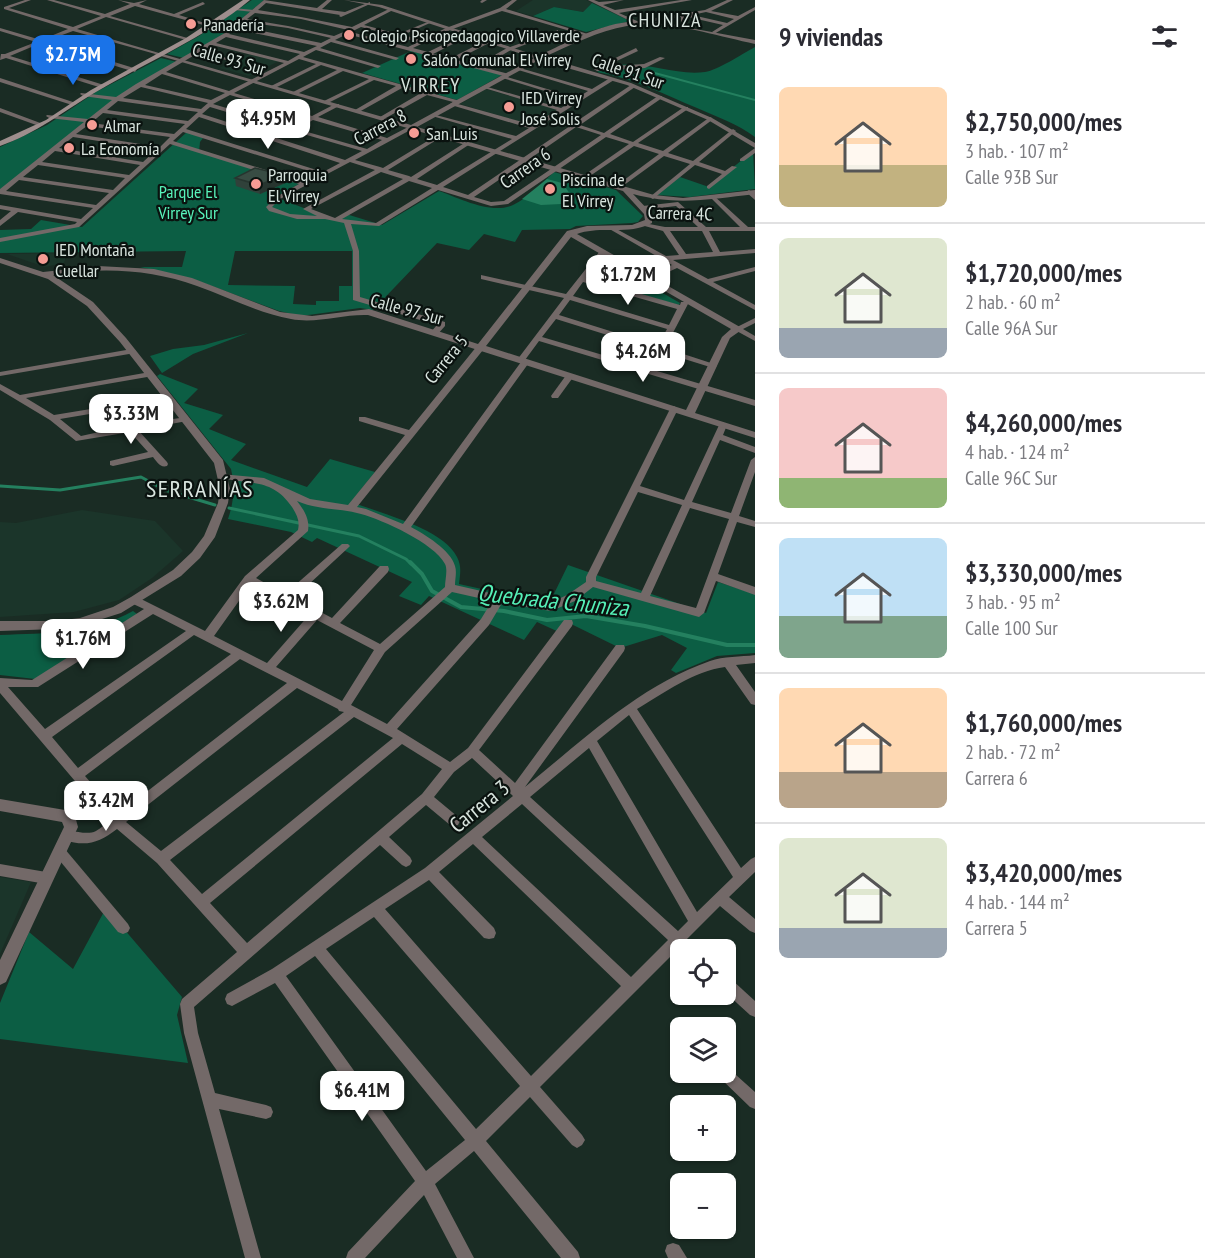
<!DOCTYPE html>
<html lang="es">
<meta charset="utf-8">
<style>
:root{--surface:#fff;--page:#f2f2f3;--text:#2b2b33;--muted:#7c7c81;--line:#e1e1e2;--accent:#1a73e8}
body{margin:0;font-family:"PT Sans Narrow",sans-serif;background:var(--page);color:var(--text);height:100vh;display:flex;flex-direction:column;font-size:22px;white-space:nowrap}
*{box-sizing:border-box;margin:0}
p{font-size:20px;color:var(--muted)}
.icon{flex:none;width:33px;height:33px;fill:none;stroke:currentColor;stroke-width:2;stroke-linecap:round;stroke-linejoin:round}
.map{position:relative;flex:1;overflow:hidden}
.drawer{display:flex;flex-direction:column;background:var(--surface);width:450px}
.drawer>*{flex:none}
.tools{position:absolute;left:670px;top:939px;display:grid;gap:12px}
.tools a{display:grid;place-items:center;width:66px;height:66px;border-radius:9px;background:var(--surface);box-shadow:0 2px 4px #0004;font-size:30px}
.price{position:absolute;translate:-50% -51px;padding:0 14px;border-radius:12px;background:#fff;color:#222;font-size:20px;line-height:39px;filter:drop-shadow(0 2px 3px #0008)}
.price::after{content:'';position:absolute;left:50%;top:36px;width:18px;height:14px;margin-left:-9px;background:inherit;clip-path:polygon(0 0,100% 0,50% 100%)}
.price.selected{background:var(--accent);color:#fff}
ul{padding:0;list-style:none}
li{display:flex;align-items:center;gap:18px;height:150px;padding:0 24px}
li+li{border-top:2px solid var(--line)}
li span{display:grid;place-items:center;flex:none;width:168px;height:120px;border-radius:9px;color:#555}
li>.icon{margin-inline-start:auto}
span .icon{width:72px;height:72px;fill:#fffc;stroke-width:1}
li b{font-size:26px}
h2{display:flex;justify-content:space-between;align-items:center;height:72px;padding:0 24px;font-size:26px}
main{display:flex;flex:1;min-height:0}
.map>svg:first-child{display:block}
.built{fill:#1b352a}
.green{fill:#0c5e44;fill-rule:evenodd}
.water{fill:#24805f}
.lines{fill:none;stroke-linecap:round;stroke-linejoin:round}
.stream-far2{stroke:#24805f;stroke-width:2}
.stream-far1{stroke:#24805f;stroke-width:3}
.stream{stroke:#24805f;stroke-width:4}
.pedestrian{fill:#736968;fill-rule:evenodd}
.minor{fill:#736968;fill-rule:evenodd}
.tertiary{fill:#736968;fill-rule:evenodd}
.secondary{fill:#9e8e8d;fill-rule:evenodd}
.wall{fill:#30413a}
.shaded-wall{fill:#27352f}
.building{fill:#384c43;stroke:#27352f;stroke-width:1.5}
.poi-dot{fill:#f59c94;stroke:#0a120f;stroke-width:2}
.labels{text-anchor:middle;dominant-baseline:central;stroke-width:4.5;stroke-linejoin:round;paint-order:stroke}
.far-poi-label{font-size:18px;fill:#d9e5df;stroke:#0a120f;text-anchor:start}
.far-street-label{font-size:18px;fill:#d9e5df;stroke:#0a120f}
.far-park-label{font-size:18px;fill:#58f3ba;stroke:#0a120f}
.far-neighbourhood-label{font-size:20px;letter-spacing:1.5px;fill:#d9e5df;stroke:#0a120f}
.street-label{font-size:22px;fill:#d9e5df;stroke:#0a120f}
.neighbourhood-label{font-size:24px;letter-spacing:1.5px;fill:#d9e5df;stroke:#0a120f}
.water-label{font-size:24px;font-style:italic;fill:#55f0b7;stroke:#0a120f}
</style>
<main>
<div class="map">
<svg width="755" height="1258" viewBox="0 0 755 1258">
<rect width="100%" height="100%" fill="#1a2c24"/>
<g class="built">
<polygon points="533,0 586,0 592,3 583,12 554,7 533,16 516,11"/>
<polygon points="249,54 279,61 249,76 219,68"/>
<polygon points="486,89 559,110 534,126 460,104"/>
<polygon points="67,253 64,263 45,267 7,254"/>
<polygon points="82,510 155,521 183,551 152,578 119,600 74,612 0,617 0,522 16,523"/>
<polygon points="0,877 31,882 0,954"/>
</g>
<g class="green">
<polygon points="252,0 264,0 225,33 184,58 167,54 199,36"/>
<polygon points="592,3 630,21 586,32 533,16 554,7 583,12"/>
<path d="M755 47V137C738 124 717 117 697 108 663 94 633 78 597 72 631 53 669 77 705 72 718 70 742 54 755 47Z"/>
<polygon points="411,51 502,75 457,100 362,73"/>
<polygon points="161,58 177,62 119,97 0,190 0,147 47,125 96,92"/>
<path d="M187 132 203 138 200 142 199 152 299 184 275 197 335 220 346 214 382 225 439 191C459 198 491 215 513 205 528 198 542 183 554 172L616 190 643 216 638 222 632 223 576 226 570 229 522 230 515 242 484 234 469 250 437 243 373 310 360 308 301 316 279 311 193 279 140 267H182L186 251 0 253V230L31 229 41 220 82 227ZM235 251H352V286H339V301H316V305L293 304 295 286 228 285Z"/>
<polygon points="753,151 755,189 690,197 657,195 680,177 709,187"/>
<polygon points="602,258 680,303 679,305 586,279"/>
<polygon points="248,333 193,354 162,373 150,356 173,349 204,345"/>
<path d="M160 374 198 389 184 403 223 415 209 429 246 444 231 460 307 487 330 459 375 472 351 502C380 513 444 529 457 557 462 567 460 574 459 584L549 604 568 565 706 613 718 582 755 594V653L717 656 676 673 671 670 687 648 662 635 620 648 569 623 561 633 537 622 524 640 429 596 421 605 399 596 412 582 317 538 312 542 291 532 228 519C234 501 235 487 231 469L157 376Z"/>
<path d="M133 611 137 614 35 679 0 675V635C46 633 92 634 133 611Z"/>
<polygon points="106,908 182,997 177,1015 188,1063 0,1039 0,1003 29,932 73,969"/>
</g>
<polygon class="water" points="547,179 562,183 571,195 561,204 541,205 522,199"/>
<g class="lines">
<polyline class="stream-far2" points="651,72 755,100"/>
<g class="stream-far1">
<polyline points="0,486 60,490 141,477 165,490 215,505"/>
<polyline points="229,508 359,536 406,559 411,564"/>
</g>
<polyline class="stream" points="410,562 422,574 432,591 461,607 504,611 547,620 586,616 645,626 727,645 755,645"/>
<polygon class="pedestrian" points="233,8 254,10 256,11 254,12 234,10"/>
<g class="minor">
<polygon points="25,0 31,0 9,8 73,27 101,16 47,0 54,0 105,14 130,4 118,0 134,3 147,0 139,4 174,14 203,2 205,4 179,15 211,25 207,26 135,6 110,16 191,39 186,40 106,17 77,29 159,53 159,55 73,31 46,41 137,69 135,72 41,43 10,56 104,85 104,87 102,88 6,58 0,60 1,54 5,54 36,42 0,31 0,28 41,40 68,29 4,9 4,7"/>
<path d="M264 0 317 8 327 0H332L322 9 345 12 370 2V4L341 17 339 16 340 15 266 3 258 10 301 17 352 27 391 8 393 10 364 25 398 34 430 21V23L403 35 422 40 446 28 500 8 512 0H517L506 9 591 35 587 36 502 11 450 30 413 48 428 52 465 34H469V36L433 54 451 58 485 41H489V43L456 60 477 65 507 48 558 30V32L511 50 482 67 509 74 507 77 347 34 335 40 399 58 396 60 331 42 320 48 381 66 378 68 316 50 303 57 460 101 461 102 458 104 533 125 557 110 484 88V86L561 108 574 100 499 77 504 76 577 98 588 91 515 69 520 68 592 89 610 78H614V80L555 117 574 123 631 85H635V87L580 125 604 133 658 96H662V98L610 134 633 142 684 107H688V109L638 143 663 151 710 117 712 118V120L668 153 693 161 733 129 736 131 735 132 699 162 725 171 732 166 737 167 709 189 707 188V186L722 174 695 165 653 199 651 198V196L690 164 664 156 620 188H616V186L659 154 634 146 587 178H583V176L629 144 606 137 508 204 491 206 438 190 379 226 351 224 359 251 360 297 445 322V326L437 335H434L430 333 437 325 353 300V251L344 223 325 219H297L269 211 266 207 276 197 299 184 170 144 79 227 0 242V238L75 224 77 222 18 212 0 226V220L11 211 0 209V205L81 219 93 208 0 194V189L84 122 49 118 46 116 47 115 88 119 112 100 83 96 80 94 81 93 116 97 136 84 223 34ZM255 13 301 19 348 30 334 36 288 26 247 19ZM244 22 288 28 331 38 321 43 238 26ZM361 27 418 42 408 47 351 32ZM235 29 317 46 304 52 229 34ZM226 37 300 54 288 61 216 43ZM212 45 284 63 229 91 166 72 198 53 234 62V60L202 51ZM299 59 316 64 271 86V88H275L321 65 337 70 293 92V94H297L343 71 369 79 324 101V103H328L374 80 396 86 355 110V112H359L402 88 421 93 380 117V119H384L427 95 453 102 450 104 451 105 529 128 516 136 432 114V116L512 139 437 185 417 179 470 144V142H466L411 177 409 176 388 170 443 136V134H439L383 168 380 167 355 160 414 128V126H410L387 138 318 117 339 106V104H335L312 116 234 93ZM162 74 225 93 211 100 145 85ZM141 87 208 103 201 109 123 98ZM230 95 308 118 291 127 213 104ZM118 101 198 112 188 121 107 110ZM210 107 287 130 288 131H293L362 151 345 160 202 114ZM103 113 185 124 174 134 91 123ZM199 117 340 163 323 172 186 129ZM551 119 570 126 468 195 443 187ZM313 120 382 140 367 149 297 129ZM87 126 170 137 160 147 76 134ZM576 127 601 135 504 201 491 202 474 197ZM183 132 318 174 304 182 173 141ZM73 137 156 150 143 162 59 148ZM55 151 140 165 129 175 42 162ZM350 162 375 170 303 209 317 216 290 214 272 207 280 199ZM38 165 125 178 113 190 23 177ZM381 172 403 179 335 218 311 209ZM19 180 109 193 96 205 6 191ZM409 181 432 188 376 223 342 219Z"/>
<polygon points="482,0 487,0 482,3 480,2"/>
<path d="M588 0H594L599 2 624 0 603 5 615 10 681 0H692L619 13 637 21 705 10 727 0H733L711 11 738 16 755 7V10L714 34 712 32 723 25 688 17V16L636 24ZM706 12 734 19 727 23 692 15Z"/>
<polygon points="636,48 638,51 606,66 601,65"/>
<polygon points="660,57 665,58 645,68 597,71 594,69 597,67 644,64"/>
<polygon points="0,78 76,103 77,104 72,105 0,82"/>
<polygon points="0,108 43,124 44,125 39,126 0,112"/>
<polygon points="755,148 755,153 744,161 740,161 740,159"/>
<polygon points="749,190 755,194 755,200 746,192"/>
<path d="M713 195 748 227H755V231H709L720 252 755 249V253L673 260 708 279 755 267V271L713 282 755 305V310L677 268 651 280H645V276L672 265 606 227 611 226 666 256 679 255 663 231 641 225 644 223 665 227H698L676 206 643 210 640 208 643 206 678 202 706 227H740L711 198V196ZM670 231H702L713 252 686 254Z"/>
<path d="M600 251 605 252 586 278 680 305 681 302H687L688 304 665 348 717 365 716 367H710L556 319 542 337 755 400V406L539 341 525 360 529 362 528 364 411 527C424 534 451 550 455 566 457 572 455 579 455 585L499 595 550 603 567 595 586 582V577L670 409 674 406 678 409 640 486 684 500 720 423 723 422 727 425 723 435 755 447V453L720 440 692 502 731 513 751 460 755 457V472L739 516 755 521V527L737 522 718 574 755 587V595L716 581 704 613 699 617 593 587 575 601 551 611 502 603 489 625 397 729 450 762 468 748 564 620H572L573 623 572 626 479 750 515 783 616 645H624L625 648 624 651 525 787C583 740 639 686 710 661 723 656 741 657 755 655V663L736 665 755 692V705L751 704 725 667C694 671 664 693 637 709L741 868 751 859 755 857V872L729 897 755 919V933L750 931 720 906 687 939 696 950H681V952L678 949 540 1087 582 1135 585 1140 582 1145 577 1148 572 1145 530 1097 486 1141 578 1252 580 1258H561L474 1151 435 1184 474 1258H457L424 1195 365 1258H346L348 1252 415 1181 275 983 232 1006 227 1004 225 999 227 994 272 969 425 868 513 796 472 758 454 772 434 797 458 817 460 821 458 825 454 826 450 825 426 805 389 837 410 857 412 861 410 865 406 867 402 865 380 845 194 1007 198 1033 215 1093 266 1105 271 1107 273 1112 271 1117 266 1119 219 1109 261 1258H245L184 1033 180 1004 182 999 237 952 157 863 117 829C99 843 86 847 64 840L62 836 64 832C74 829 86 836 96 831 100 829 105 824 109 821L0 693V678L32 680 144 609 131 603 130 600 135 596 205 631 245 576 298 530C300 521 297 515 292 507 272 478 251 485 221 478L219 476 221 474 264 478 310 499 348 505 405 435 359 421V417H365L409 430 477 346H483V350L357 507 366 509 403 524 521 362 517 360 564 298 481 279V275L566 294ZM583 282 677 309 669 325 573 296ZM570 300 667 329 658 346 559 315ZM638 492 682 505 641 593 596 581V577ZM297 501C317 510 340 508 361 514 383 520 434 543 445 564 448 570 445 580 445 587L380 644 340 623 388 572 389 569 388 566H380L332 618 294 598 348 548 350 546 348 544H342L285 594 256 578 308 531C310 519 304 510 297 501ZM690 508 729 519 696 608 650 596ZM251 584 309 615 267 663 214 636ZM452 592 492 601 481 619 387 724 351 705 385 652ZM153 614 186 631 45 729 8 687H38ZM317 620 374 650 342 701 276 667ZM194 635 231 654 78 768 52 737ZM240 659 287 683 118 814 85 776ZM297 688 338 709 339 711 344 712 161 851 126 822ZM629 715 733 877 697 912 597 741ZM354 717 393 738 202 894 170 860ZM402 744 442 769 422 794 247 943 210 903ZM589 748 688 921 678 931 530 797ZM522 804 668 940 631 977 482 837ZM473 844 621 986 531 1076 385 909 429 880 484 938 489 939 494 938 496 933 494 928 439 872ZM374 917 520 1086 476 1129 326 949ZM315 956 465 1140 426 1171 286 976Z"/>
<polygon points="755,318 755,323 743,329 755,336 755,341 733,329"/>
<polygon points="132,349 136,351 135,353 0,376 0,372"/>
<path d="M150 372H153V376L26 398 54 415 170 396 171 398 167 401 60 419 81 436 131 425 187 417V421L138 430 167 462 168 464 167 466C160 468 157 462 153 457L113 466 110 465V461L148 452 130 432 76 441 50 420 0 390V384L20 395Z"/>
<polygon points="567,374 573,374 574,376 558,398 552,398 551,396"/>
<polygon points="60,846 64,848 128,924 130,928 128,932 123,934 118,932 56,856 54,852 56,848"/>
<polygon points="0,864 46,872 51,874 52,878 51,882 46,884 0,876"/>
<polygon points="726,977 731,979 755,1001 755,1017 750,1015 726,993"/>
<polygon points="726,1066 755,1092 755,1109 750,1107 719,1077 717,1072 726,1072"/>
<polygon points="673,1243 679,1245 687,1258 668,1258 665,1251 667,1245"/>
</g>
<g class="tertiary">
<path d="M344 0 382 5 538 56C566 43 596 26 627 22 646 20 666 23 684 26L681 23V14L684 12 687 14V23L690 28 755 40V44C716 36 666 19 627 26 598 31 571 45 544 57L631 83 712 118 755 143V148L708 120 627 85 539 60 417 127 654 195 683 198 755 190V194C711 199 677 206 633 194L652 214V223C628 236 601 225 577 234L740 327V331L730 338 695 413 755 432V438L368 315C342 314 317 324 291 319 258 313 228 297 197 286 151 269 101 267 53 275L93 302 126 338 223 460 230 489 228 503 215 537 200 558 181 576 121 613 80 626 56 629 0 631V621H56L80 618 113 607 131 597 173 570 192 552 204 536 218 503 220 489 214 463 120 342 87 306 48 279 0 263V258L43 272 98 266 154 269 192 278 280 312 312 316 369 309 478 344 567 231 587 226 632 225 645 220 644 214 623 191 154 54 159 53 411 125 534 58 379 7ZM571 237 731 329 722 337 686 410 486 346Z"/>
<polygon points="0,799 65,810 75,816 78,827 6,982 0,985 0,960 64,827 62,822 0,811"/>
</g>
<path class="secondary" d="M243 0H250C204 38 147 62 96 92 64 111 35 134 0 146V141L46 120 91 90 186 38Z"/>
</g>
<polygon class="wall" points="284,175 285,183 260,194 236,186 235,178"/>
<polygon class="shaded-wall" points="284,175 285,183 260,194 259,185"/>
<polygon class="building" points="255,168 284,175 259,185 235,178"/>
<g class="poi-dot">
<circle cx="191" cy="24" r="6"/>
<circle cx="349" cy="35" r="6"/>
<circle cx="411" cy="59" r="6"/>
<circle cx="509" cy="107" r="6"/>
<circle cx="92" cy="125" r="6"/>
<circle cx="414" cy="133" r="6"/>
<circle cx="69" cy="148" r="6"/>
<circle cx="256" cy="184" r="6"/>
<circle cx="550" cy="189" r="6"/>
<circle cx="43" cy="259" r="6"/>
</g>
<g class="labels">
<g class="far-poi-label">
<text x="203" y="24">Panadería</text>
<text x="361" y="35">Colegio Psicopedagogico Villaverde</text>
<text x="423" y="59">Salón Comunal El Virrey</text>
<text x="521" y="97">IED Virrey<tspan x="521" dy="21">José Solis</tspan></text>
<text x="104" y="125">Almar</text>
<text x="426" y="133">San Luis</text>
<text x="81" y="148">La Economía</text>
<text x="268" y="174">Parroquia<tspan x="268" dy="21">El Virrey</tspan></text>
<text x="562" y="179">Piscina de<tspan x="562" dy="21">El Virrey</tspan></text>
<text x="55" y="249">IED Montaña<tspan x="55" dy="21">Cuellar</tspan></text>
</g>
<g class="far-street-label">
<text transform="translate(229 59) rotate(16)">Calle 93 Sur</text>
<text transform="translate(628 71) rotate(19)">Calle 91 Sur</text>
<text transform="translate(380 127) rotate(-28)">Carrera 8</text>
<text transform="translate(525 168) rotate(-35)">Carrera 6</text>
<text transform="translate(680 213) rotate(2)">Carrera 4C</text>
<text transform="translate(407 309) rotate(15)">Calle 97 Sur</text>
<text transform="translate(446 359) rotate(-51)">Carrera 5</text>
</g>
<g class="far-park-label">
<text x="188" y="191">Parque El<tspan x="188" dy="21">Virrey Sur</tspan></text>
</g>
<g class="far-neighbourhood-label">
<text x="665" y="20">CHUNIZA</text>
<text x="431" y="85">VIRREY</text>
</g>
<g class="street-label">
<text transform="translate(479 806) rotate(-39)">Carrera 3</text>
</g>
<g class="neighbourhood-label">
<text x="200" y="488">SERRANÍAS</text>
</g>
<g class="water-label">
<text transform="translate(553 600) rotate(6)">Quebrada Chuniza</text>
</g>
</g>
</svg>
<div class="tools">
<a><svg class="icon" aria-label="locate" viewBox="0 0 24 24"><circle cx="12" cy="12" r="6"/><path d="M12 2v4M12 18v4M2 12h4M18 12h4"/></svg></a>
<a><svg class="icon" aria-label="layers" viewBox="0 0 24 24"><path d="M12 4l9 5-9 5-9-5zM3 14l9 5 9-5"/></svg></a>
<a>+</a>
<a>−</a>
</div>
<b class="price selected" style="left:73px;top:86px">$2.75M</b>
<b class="price" style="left:268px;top:150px">$4.95M</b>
<b class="price" style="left:628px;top:306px">$1.72M</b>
<b class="price" style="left:643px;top:383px">$4.26M</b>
<b class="price" style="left:131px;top:445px">$3.33M</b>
<b class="price" style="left:281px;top:633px">$3.62M</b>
<b class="price" style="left:83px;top:670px">$1.76M</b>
<b class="price" style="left:106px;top:832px">$3.42M</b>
<b class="price" style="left:362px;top:1122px">$6.41M</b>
</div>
<section class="drawer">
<h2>9 viviendas<svg class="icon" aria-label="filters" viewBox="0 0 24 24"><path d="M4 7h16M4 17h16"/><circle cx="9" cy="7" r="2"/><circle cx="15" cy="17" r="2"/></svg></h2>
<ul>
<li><span style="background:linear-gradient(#ffd9b3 65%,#c2b280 0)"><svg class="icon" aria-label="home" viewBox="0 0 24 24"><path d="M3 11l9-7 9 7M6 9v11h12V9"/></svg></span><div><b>$2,750,000/mes</b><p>3 hab. · 107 m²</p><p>Calle 93B Sur</p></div></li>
<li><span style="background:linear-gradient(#dfe7d0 75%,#9aa5b1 0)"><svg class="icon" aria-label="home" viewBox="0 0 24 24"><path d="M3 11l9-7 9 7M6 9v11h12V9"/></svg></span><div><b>$1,720,000/mes</b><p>2 hab. · 60 m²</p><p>Calle 96A Sur</p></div></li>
<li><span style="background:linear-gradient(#f6c9c9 75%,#8fb573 0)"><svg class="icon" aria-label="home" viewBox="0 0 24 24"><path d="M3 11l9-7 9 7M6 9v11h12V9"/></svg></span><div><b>$4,260,000/mes</b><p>4 hab. · 124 m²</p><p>Calle 96C Sur</p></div></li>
<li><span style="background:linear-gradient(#bfe0f5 65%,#7fa58c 0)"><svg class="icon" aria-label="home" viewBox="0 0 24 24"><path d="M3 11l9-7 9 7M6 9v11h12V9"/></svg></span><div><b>$3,330,000/mes</b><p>3 hab. · 95 m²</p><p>Calle 100 Sur</p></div></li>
<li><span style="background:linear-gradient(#ffd9b3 70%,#b9a48a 0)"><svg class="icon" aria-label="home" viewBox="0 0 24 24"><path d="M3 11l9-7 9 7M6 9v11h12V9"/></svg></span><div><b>$1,760,000/mes</b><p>2 hab. · 72 m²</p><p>Carrera 6</p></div></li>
<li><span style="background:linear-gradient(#dfe7d0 75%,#9aa5b1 0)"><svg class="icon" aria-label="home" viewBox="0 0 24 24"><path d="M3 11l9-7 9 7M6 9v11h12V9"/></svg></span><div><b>$3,420,000/mes</b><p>4 hab. · 144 m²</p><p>Carrera 5</p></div></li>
</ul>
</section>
</main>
